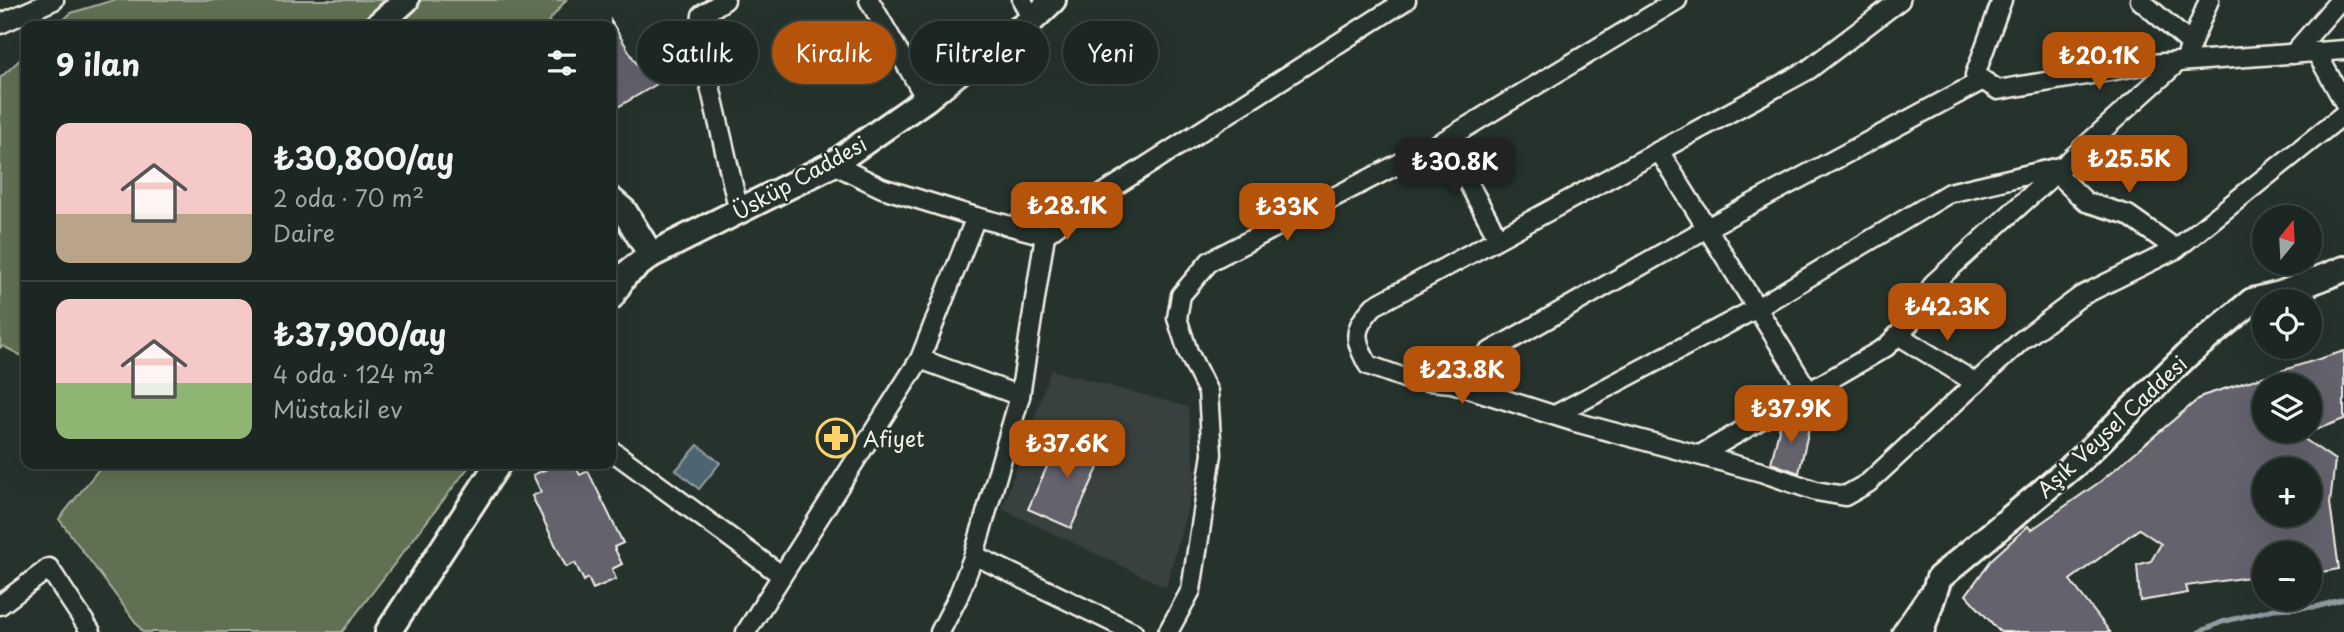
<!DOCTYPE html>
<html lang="tr">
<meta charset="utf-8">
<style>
:root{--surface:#1c2622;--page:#29322f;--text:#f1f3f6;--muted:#a0a5a5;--line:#3a4340;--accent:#b45309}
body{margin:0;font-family:"Playpen Sans",sans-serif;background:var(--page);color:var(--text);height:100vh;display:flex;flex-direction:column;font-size:26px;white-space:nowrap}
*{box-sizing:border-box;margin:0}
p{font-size:23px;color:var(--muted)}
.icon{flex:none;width:38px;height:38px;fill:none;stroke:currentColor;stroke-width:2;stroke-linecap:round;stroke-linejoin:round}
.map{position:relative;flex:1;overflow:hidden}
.side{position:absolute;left:21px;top:21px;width:595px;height:448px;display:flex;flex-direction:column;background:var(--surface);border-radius:14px;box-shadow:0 7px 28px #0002,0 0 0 2px var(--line)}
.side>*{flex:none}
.guide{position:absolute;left:637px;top:21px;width:665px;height:63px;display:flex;gap:14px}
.needle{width:46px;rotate:18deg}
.fabs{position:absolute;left:2252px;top:205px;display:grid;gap:14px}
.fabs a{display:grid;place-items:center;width:70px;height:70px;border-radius:50%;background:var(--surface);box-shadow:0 7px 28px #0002,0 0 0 2px var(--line);font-size:35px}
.price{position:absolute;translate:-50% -60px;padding:0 16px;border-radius:14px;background:var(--accent);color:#fff;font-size:23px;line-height:46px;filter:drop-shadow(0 2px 4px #0008)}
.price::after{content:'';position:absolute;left:50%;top:42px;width:21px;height:16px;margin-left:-10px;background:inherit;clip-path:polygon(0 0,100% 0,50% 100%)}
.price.active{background:#222;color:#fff}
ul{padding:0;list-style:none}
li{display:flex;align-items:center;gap:21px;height:175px;padding:0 35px}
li+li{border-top:2px solid var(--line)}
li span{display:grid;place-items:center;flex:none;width:196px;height:140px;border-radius:14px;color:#555}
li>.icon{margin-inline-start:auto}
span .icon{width:84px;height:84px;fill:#fffc;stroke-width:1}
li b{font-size:30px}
h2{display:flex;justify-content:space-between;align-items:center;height:84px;padding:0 35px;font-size:30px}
.pill{padding:0 24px;border-radius:32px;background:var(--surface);box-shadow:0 7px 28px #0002,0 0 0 2px var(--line);font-size:24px;line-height:63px}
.pill.active{background:var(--accent);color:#fff}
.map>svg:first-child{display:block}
.built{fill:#394140}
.green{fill:#5f7052;stroke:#aab09d;stroke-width:2}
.water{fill:#4d6571;stroke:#909da1;stroke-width:2}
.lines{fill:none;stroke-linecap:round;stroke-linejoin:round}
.stream{stroke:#909da1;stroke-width:5}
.building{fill:#64626d;stroke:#f4f1e8;stroke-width:2;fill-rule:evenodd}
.street-casing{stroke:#f4f1e8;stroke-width:23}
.secondary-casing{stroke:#f4f1e8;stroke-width:30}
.street{stroke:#26332d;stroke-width:18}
.secondary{stroke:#26332d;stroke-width:24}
.labels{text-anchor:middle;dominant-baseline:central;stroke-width:5;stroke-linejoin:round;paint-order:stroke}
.street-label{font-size:21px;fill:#f4f1e8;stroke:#26332d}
.poi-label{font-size:21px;fill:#f4f1e8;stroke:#26332d;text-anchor:start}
</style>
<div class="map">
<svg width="2344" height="632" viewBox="0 0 2344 632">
<rect width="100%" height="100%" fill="#26332d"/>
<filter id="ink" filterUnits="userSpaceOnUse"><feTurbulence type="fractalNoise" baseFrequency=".0143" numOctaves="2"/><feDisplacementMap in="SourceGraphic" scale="14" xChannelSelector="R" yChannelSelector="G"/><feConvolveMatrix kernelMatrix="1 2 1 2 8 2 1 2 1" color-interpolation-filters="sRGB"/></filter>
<g filter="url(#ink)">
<polygon class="built" points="1051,370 1188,407 1196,478 1166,587 1002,509"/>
<g class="green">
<polygon points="114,0 566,0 545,26 57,26 71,13"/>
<polygon points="26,54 26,358 3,346 0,348 0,78"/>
<polygon points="103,464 471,464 342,632 143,632 59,519"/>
</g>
<polygon class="water" points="698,445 720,463 699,489 676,470"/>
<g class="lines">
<polyline class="stream" points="2199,632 2222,622 2274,609 2316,607 2344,599"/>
</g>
<g class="building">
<polygon points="611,21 642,73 649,72 657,84 611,111"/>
<path d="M2344 351V419L2310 432V385H2264V430H2291L2335 460 2330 503 2339 569 2310 574V553H2264V575L2186 586 2188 593 2140 601 2137 565 2151 561 2161 544 2139 529 2070 580 2110 632H2000L1966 595 1992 559 2028 526 2031 530 2101 481 2202 396ZM2264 469H2310V514H2264Z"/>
<polygon points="1787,418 1810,424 1799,473 1771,463 1781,421"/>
<polygon points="1063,431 1106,450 1071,528 1028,509"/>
<polygon points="558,464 574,464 580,475 588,471 623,543 614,547 622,564 612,569 616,579 593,589 588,578 584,581 575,563 566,567 532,496 541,492 533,475"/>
</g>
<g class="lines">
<defs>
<g id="street">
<polyline points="725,0 702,15 699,38 739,212"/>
<polyline points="869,0 926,99"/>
<polyline points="1022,0 1032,20"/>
<path d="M1900 0 1808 70 1374 306C1352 330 1354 338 1368 365L1407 379 1452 383 1575 422 1761 472 1816 491 1845 496 1868 483 2021 341 2081 296 2176 249 2344 114"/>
<polyline points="2002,0 1975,75 1998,90 2150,64 2344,50"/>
<polyline points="2140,0 2191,44"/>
<polyline points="0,24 54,0"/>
<polyline points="2188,52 2209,0"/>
<polyline points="2316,52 2344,102"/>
<polyline points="2293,54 2340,0"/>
<polyline points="1445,140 1498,238"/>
<polyline points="1659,151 1809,392"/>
<polyline points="833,164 882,188 976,217 1045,235"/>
<polyline points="2057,174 2086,202 2128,215 2176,249"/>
<polyline points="1898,335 1976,383"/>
<polyline points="920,359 1020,396"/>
<polyline points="1452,383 1491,351 1707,228 1983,80"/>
<polyline points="1555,415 1757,308 1949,193 2064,166"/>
<polyline points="611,450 781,575"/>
<polyline points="1700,455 1886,347 1909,324 1934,283 2178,62"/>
<polyline points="974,555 1133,632"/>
<polyline points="0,605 49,568 91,632"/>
<polyline points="746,632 920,359 976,217"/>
<polyline points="940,632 958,597 974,555 1020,396 1045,235 1076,211 1406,0"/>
<polyline points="1168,632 1191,590 1212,454 1208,392 1188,352 1177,318 1181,295 1210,261 1445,140 1677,0"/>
<polyline points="1902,632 1926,597"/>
</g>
<g id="secondary">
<polyline points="377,26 406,0"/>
<polyline points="611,200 624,211 651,255"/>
<polyline points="611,297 625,275 651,255 833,164 926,99 970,63 1032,20 1053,0"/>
<polyline points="388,632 498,464"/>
<polyline points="1921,632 1939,578 2080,460 2186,356 2252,301 2281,294 2344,269"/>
</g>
</defs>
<use href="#street" class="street-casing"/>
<use href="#secondary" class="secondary-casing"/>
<use href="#street" class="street"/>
<use href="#secondary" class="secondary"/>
</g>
</g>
<defs>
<symbol id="pharmacy-ring" viewBox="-11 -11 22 22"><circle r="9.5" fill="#26332d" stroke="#ffd166" stroke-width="1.5"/><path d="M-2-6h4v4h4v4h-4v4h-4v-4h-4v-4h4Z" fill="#ffd166"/></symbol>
</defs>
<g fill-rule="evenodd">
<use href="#pharmacy-ring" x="814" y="416" width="44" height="44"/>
</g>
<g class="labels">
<g class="street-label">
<text transform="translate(799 177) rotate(-29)">Üsküp Caddesi</text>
<text transform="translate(2111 426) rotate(-43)">Aşık Veysel Caddesi</text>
</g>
<g class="poi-label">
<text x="863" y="438">Afiyet</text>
</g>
</g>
</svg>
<div class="fabs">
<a><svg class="needle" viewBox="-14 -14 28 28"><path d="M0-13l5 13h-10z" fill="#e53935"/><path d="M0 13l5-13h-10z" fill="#a0a5a5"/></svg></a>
<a><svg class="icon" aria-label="locate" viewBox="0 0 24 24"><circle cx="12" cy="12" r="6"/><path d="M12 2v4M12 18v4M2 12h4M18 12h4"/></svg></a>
<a><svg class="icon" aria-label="layers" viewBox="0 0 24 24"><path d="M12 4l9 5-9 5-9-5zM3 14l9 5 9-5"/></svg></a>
<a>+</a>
<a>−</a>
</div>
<b class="price" style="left:2099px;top:92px">₺20.1K</b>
<b class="price" style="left:2129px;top:195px">₺25.5K</b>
<b class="price active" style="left:1455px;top:198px">₺30.8K</b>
<b class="price" style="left:1067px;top:242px">₺28.1K</b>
<b class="price" style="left:1287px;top:243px">₺33K</b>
<b class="price" style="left:1947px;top:343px">₺42.3K</b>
<b class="price" style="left:1462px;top:406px">₺23.8K</b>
<b class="price" style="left:1791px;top:445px">₺37.9K</b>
<b class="price" style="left:1067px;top:480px">₺37.6K</b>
<div class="guide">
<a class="pill">Satılık</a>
<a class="pill active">Kiralık</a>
<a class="pill">Filtreler</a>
<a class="pill">Yeni</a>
</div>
<section class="side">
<h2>9 ilan<svg class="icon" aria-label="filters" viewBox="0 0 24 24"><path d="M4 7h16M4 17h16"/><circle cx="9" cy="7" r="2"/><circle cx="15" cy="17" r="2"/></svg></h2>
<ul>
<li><span style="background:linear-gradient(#f6c9c9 65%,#b9a48a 0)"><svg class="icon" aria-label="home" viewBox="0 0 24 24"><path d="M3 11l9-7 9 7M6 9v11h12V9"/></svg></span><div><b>₺30,800/ay</b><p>2 oda · 70 m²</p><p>Daire</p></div></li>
<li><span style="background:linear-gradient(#f6c9c9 60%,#8fb573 0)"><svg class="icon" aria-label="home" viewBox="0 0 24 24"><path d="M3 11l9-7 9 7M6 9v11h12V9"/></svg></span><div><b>₺37,900/ay</b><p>4 oda · 124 m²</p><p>Müstakil ev</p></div></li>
</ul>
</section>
</div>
